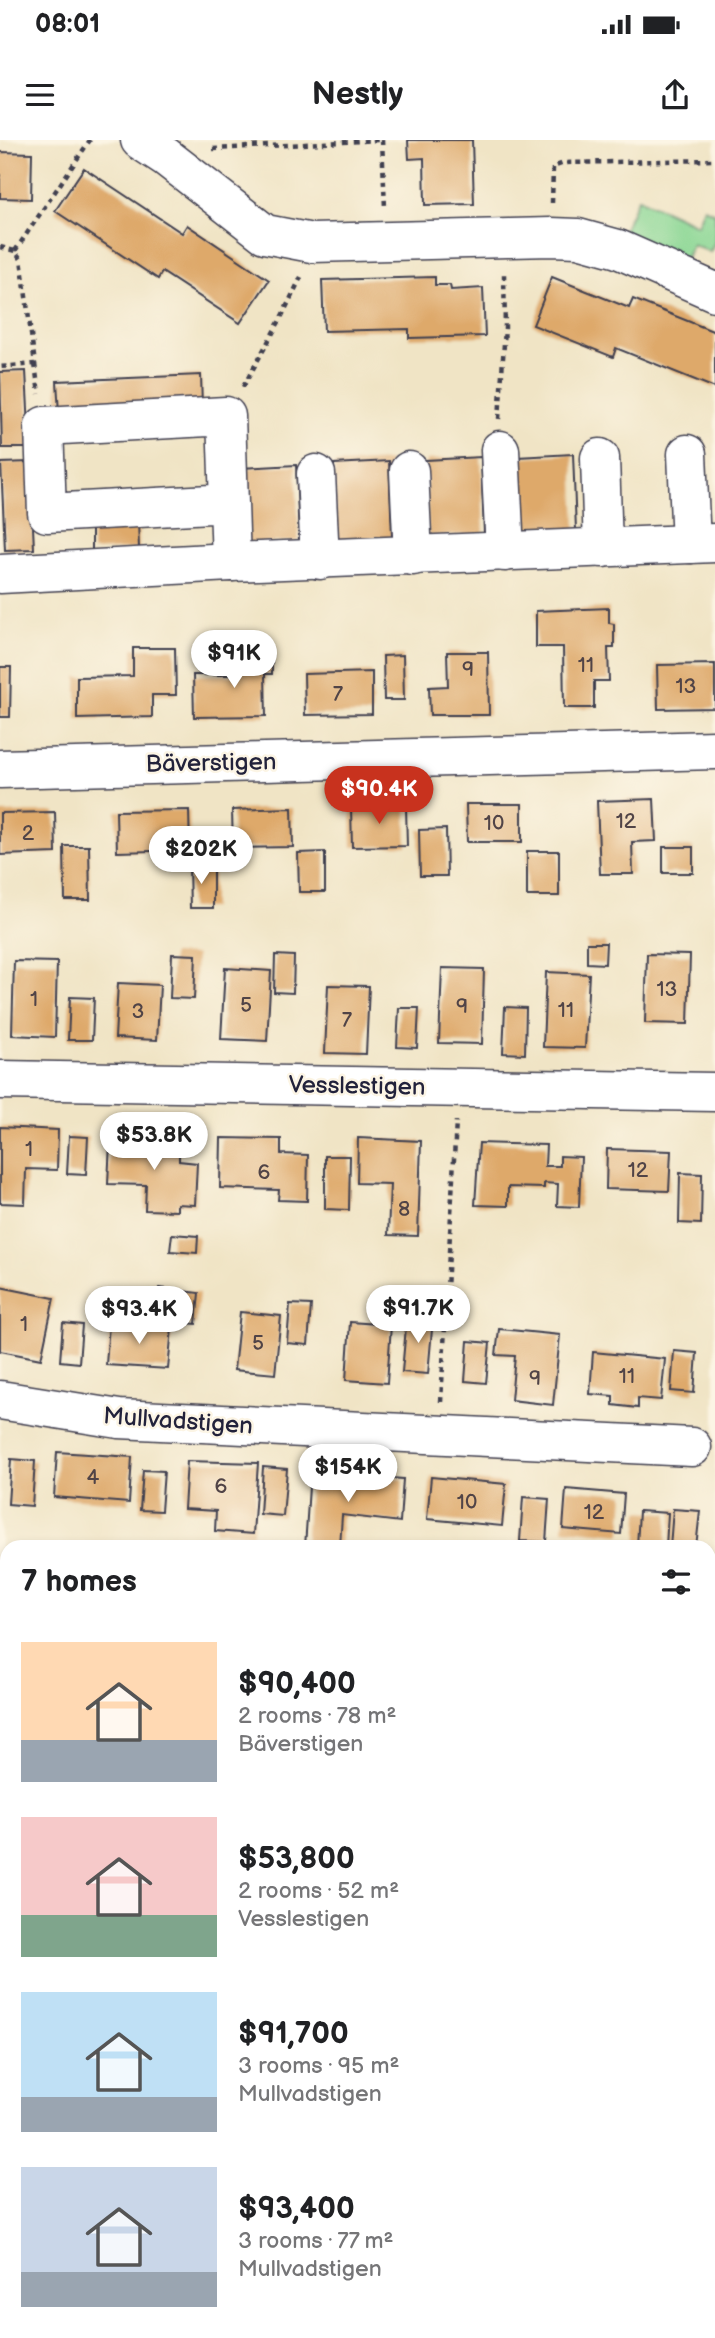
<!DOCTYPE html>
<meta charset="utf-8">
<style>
:root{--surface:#fff;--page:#f2f2f2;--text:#202124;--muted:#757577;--accent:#c8321e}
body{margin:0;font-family:"Balsamiq Sans",sans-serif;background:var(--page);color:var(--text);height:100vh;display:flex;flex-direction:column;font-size:26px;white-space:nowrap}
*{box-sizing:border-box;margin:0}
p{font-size:23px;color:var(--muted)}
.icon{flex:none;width:38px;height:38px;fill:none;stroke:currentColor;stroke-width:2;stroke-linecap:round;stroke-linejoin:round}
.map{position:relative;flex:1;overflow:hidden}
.sheet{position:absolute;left:0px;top:1400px;width:716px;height:798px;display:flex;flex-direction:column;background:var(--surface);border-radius:21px 21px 0 0;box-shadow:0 4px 10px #0003}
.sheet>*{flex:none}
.price{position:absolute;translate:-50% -60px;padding:0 16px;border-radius:24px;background:#fff;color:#222;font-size:23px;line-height:46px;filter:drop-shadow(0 2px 4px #0008)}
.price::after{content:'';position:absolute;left:50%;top:42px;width:21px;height:16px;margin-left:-10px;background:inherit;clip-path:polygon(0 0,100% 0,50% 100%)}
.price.current{background:var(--accent);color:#fff}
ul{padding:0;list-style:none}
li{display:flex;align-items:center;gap:21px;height:175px;padding:0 21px}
li span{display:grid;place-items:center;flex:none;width:196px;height:140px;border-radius:0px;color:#555}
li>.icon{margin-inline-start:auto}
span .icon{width:84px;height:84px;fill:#fffc;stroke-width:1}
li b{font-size:30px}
h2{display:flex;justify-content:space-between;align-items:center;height:84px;padding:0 21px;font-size:30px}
.status{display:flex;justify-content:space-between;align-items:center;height:49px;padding:0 35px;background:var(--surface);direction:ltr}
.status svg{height:19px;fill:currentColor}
header{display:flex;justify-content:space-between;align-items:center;height:91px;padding:0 21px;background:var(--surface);font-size:32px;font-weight:700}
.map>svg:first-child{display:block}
.green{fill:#8bd794;stroke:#567c68;stroke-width:2}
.building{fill:#dea96a}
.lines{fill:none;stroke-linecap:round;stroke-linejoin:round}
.minor-casing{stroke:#413f50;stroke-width:41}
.path{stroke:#413f50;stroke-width:4.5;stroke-dasharray:5 5;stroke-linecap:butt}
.minor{stroke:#fff;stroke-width:38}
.labels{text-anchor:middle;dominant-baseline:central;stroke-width:5;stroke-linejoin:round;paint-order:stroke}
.number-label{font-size:21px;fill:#514447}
.street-label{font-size:24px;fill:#22223b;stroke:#fcf5e5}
</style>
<div class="status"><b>08:01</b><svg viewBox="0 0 49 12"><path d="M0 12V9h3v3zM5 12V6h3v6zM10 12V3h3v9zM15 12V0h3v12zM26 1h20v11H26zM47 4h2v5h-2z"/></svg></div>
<header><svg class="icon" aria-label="menu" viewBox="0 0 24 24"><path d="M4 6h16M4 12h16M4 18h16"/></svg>Nestly<svg class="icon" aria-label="share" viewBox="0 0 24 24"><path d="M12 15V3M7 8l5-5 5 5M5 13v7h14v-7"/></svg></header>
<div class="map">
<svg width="715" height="2198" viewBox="0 0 715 2198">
<rect width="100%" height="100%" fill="#fcf5e5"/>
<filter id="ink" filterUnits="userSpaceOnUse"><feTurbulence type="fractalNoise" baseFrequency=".0143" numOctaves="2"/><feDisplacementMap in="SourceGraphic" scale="14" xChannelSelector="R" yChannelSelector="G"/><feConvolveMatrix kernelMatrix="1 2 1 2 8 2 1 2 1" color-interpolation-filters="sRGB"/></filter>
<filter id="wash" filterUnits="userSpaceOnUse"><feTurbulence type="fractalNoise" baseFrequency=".00686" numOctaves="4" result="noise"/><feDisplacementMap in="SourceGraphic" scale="28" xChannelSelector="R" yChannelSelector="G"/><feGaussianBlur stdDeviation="1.57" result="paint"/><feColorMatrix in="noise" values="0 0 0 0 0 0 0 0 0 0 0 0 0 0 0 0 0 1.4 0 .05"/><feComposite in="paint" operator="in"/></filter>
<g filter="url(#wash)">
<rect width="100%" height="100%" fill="#f0e4c5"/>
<g class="green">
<polygon points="638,58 697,85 704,68 715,73 715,102 710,112 692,104 684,122 622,94"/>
<polygon points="715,2124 715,2198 698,2198 690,2195 691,2191 709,2191 709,2142"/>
</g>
<g id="blocks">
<g class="building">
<polygon points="408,0 472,0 474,64 425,65 424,18 409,19"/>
<polygon points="0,12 32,13 31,59 0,58"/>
<polygon points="84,28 182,93 187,85 269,140 240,183 162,132 158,139 55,71"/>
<polygon points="435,137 435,145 450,145 451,150 483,148 485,196 409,198 409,189 324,191 322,140"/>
<polygon points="552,137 629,168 633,159 715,192 715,248 616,208 613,217 533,185"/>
<polygon points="26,231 30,308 2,308 0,232"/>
<polygon points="201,235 202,266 59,273 57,241"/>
<polygon points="573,314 576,390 520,393 517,317"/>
<polygon points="481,317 484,394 428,396 426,320"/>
<polygon points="389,321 392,397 336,401 334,324"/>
<polygon points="30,322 34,409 5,410 1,323"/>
<polygon points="296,325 299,401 243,404 240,328"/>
<polygon points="138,380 139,409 92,411 92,382"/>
<polygon points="609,468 609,483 614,484 614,508 608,508 609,541 594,541 594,568 564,568 563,507 536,507 536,471"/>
<polygon points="133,508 175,508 176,555 152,555 152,577 77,579 77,537 133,536"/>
<polygon points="447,512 488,512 489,575 430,575 429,547 448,546"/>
<polygon points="403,515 404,560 384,560 383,516"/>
<polygon points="233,516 272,516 272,534 265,534 266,576 194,577 193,535 233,535"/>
<polygon points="715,524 715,568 658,569 657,525"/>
<polygon points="0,527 11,527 10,577 0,577"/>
<polygon points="372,532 372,574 305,575 304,534"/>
<polygon points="654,659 656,701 632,702 633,734 600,734 597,661"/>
<polygon points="466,664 522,664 522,702 467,702"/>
<polygon points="406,666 407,706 352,707 351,667"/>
<polygon points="292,668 293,707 233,708 232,670"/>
<polygon points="189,670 190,710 117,712 116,671"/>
<polygon points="55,672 56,713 0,715 0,673"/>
<polygon points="446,689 447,736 420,736 419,690"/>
<polygon points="64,706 89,706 90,760 65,760"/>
<rect x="663" y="707" width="30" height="26"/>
<rect x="527" y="711" width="32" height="45"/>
<polygon points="325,712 325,752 299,752 298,713"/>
<polygon points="213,724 213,768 190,768 189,725"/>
<polygon points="587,803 606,803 605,824 587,823"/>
<polygon points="172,814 196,815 194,859 170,858"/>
<polygon points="647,814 690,815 688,884 645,883"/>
<polygon points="275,815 294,816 293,853 274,852"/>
<polygon points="14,821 57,822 55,897 12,895"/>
<polygon points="225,828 271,831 267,901 221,899"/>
<polygon points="442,828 484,829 482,904 439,903"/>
<polygon points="546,832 589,834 585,908 543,907"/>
<polygon points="118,843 160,845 157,900 115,898"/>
<polygon points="328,845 369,846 366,914 325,913"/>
<polygon points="70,857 94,858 92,900 68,900"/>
<polygon points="505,867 526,868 525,914 503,913"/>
<polygon points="399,868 419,868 417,908 397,907"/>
<polygon points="0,987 58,990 57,1030 26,1029 25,1064 0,1063"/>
<polygon points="69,996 88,997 86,1035 67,1034"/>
<polygon points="132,996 173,997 173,1005 179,1006 179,1021 197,1023 195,1065 177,1064 177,1071 145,1070 146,1045 108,1044 110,1002 132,1004"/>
<polygon points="221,998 281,999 281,1014 308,1015 307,1061 278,1060 279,1050 220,1048"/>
<polygon points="358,998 421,1001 418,1096 388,1095 390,1044 357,1043"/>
<polygon points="479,1003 546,1005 545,1026 560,1026 560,1016 581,1017 579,1067 557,1066 558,1044 544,1043 544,1048 508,1047 508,1066 475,1065"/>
<polygon points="607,1009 671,1011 669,1051 606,1049"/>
<polygon points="325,1016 350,1016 349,1070 325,1069"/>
<polygon points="680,1033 702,1034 701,1084 679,1083"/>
<polygon points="172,1094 198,1096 197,1113 170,1111"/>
<polygon points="0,1147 54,1158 41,1219 0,1211"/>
<polygon points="159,1148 199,1153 196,1184 156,1180"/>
<polygon points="290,1164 311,1165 308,1205 287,1203"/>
<polygon points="240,1172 281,1176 275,1234 234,1230"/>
<polygon points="407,1176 433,1178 428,1234 402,1232"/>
<polygon points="350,1182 391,1185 387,1243 346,1240"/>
<polygon points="63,1183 82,1185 79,1223 60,1221"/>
<polygon points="109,1184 172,1188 168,1229 106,1225"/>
<polygon points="499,1189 560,1195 553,1265 511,1260 515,1216 496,1215"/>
<polygon points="468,1201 490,1203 486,1243 465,1241"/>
<polygon points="674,1211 697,1213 694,1253 671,1251"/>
<polygon points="593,1212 665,1219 661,1260 638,1258 638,1268 613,1265 613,1256 590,1254"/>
<polygon points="57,1312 132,1317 129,1363 54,1357"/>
<polygon points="11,1319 35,1321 32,1366 8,1364"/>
<polygon points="187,1321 258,1323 253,1394 215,1391 216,1371 184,1369"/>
<polygon points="263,1327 287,1329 283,1376 260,1374"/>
<polygon points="143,1330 164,1331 161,1371 140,1370"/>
<polygon points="310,1332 403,1339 400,1382 342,1375 340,1407 305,1407"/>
<polygon points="431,1337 506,1344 502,1386 427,1379"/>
<polygon points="566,1349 624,1354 621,1394 563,1389"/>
<polygon points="523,1357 549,1359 546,1402 520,1401"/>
<polygon points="673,1369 700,1371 696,1407 670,1407"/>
<polygon points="639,1371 668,1373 666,1407 637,1407"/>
<polygon points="0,1463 7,1464 7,1540 0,1539"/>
<polygon points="709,1559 714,1560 710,1584 709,1583"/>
<polygon points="0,1635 7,1636 7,1678 0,1677"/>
<polygon points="0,1816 7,1817 7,1865 0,1864"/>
<polygon points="0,1955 7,1956 7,2000 0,1999"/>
</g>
</g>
</g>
<g filter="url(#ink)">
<use href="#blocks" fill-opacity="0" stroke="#413f50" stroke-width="2"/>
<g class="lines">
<defs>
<g id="minor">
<polyline points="140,0 166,17 265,94 312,103 551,97 578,98 618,109 715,152"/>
<polyline points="500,310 505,412"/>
<polyline points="687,314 691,404"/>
<polyline points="600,318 603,408"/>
<polyline points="409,331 413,416"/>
<polyline points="316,334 320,420"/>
<polyline points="229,363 47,373 44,286 226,276 231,422"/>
<polyline points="0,434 231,422 715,403"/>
<polyline points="0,629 715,610"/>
<polyline points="0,940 715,952"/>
<polyline points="0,1260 119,1279 692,1307"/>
<polyline points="0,1591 7,1592"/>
<polyline points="0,1907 7,1908"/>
</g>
</defs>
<use href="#minor" class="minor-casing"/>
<g class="path">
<polyline points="382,0 385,68"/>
<polyline points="213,9 379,0"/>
<polyline points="552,63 553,27 564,23 715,20"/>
<polyline points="0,107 15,111 21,119 35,224 0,227"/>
<polyline points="15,111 90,0"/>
<polyline points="35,224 39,254"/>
<polyline points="243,247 279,182 301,137"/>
<polyline points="499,279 505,188 504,134"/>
<polyline points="441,1262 456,981"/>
<polyline points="709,1671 715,1671"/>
<polyline points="709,2035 715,2036"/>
<polyline points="709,2064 715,2047"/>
<polyline points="659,2198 662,2191"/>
</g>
<use href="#minor" class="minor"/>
</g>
</g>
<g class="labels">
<g class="number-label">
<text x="586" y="525">11</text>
<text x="468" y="529">9</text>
<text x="686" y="546">13</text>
<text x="338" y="554">7</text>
<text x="626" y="681">12</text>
<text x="494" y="683">10</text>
<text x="28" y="693">2</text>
<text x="667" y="849">13</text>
<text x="34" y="859">1</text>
<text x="246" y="865">5</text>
<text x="462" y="866">9</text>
<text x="566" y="870">11</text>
<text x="138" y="871">3</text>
<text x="347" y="880">7</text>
<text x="29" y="1009">1</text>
<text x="638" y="1030">12</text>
<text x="264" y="1032">6</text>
<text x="404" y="1069">8</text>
<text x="24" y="1184">1</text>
<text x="258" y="1203">5</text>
<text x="627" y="1236">11</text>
<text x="535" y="1238">9</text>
<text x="93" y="1337">4</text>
<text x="221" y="1346">6</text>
<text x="467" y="1362">10</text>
<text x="594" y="1372">12</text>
</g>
<g class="street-label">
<text transform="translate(211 623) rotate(-1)">Bäverstigen</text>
<text transform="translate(357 946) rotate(1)">Vesslestigen</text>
<text transform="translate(178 1281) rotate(4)">Mullvadstigen</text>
</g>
</g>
</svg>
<b class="price" style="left:234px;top:550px">$91K</b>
<b class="price current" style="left:379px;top:686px">$90.4K</b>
<b class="price" style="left:201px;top:746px">$202K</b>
<b class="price" style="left:154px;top:1032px">$53.8K</b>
<b class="price" style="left:418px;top:1205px">$91.7K</b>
<b class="price" style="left:139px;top:1206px">$93.4K</b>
<b class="price" style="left:348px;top:1364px">$154K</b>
<section class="sheet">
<h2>7 homes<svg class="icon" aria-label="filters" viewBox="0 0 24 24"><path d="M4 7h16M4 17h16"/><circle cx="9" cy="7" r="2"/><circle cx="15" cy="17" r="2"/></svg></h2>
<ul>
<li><span style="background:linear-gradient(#ffd9b3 70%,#9aa5b1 0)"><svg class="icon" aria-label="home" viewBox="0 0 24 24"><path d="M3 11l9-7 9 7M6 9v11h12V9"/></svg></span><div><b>$90,400</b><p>2 rooms · 78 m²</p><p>Bäverstigen</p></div></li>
<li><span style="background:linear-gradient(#f6c9c9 70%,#7fa58c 0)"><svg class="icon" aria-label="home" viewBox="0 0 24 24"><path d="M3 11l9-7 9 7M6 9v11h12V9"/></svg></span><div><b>$53,800</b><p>2 rooms · 52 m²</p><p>Vesslestigen</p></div></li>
<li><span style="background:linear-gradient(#bfe0f5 75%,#9aa5b1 0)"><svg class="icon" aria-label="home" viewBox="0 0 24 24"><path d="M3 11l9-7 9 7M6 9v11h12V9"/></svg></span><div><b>$91,700</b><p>3 rooms · 95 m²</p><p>Mullvadstigen</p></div></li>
<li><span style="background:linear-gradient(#c9d6e8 75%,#9aa5b1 0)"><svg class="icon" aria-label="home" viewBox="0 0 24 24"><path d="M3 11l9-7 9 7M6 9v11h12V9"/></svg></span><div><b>$93,400</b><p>3 rooms · 77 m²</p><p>Mullvadstigen</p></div></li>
</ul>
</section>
</div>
